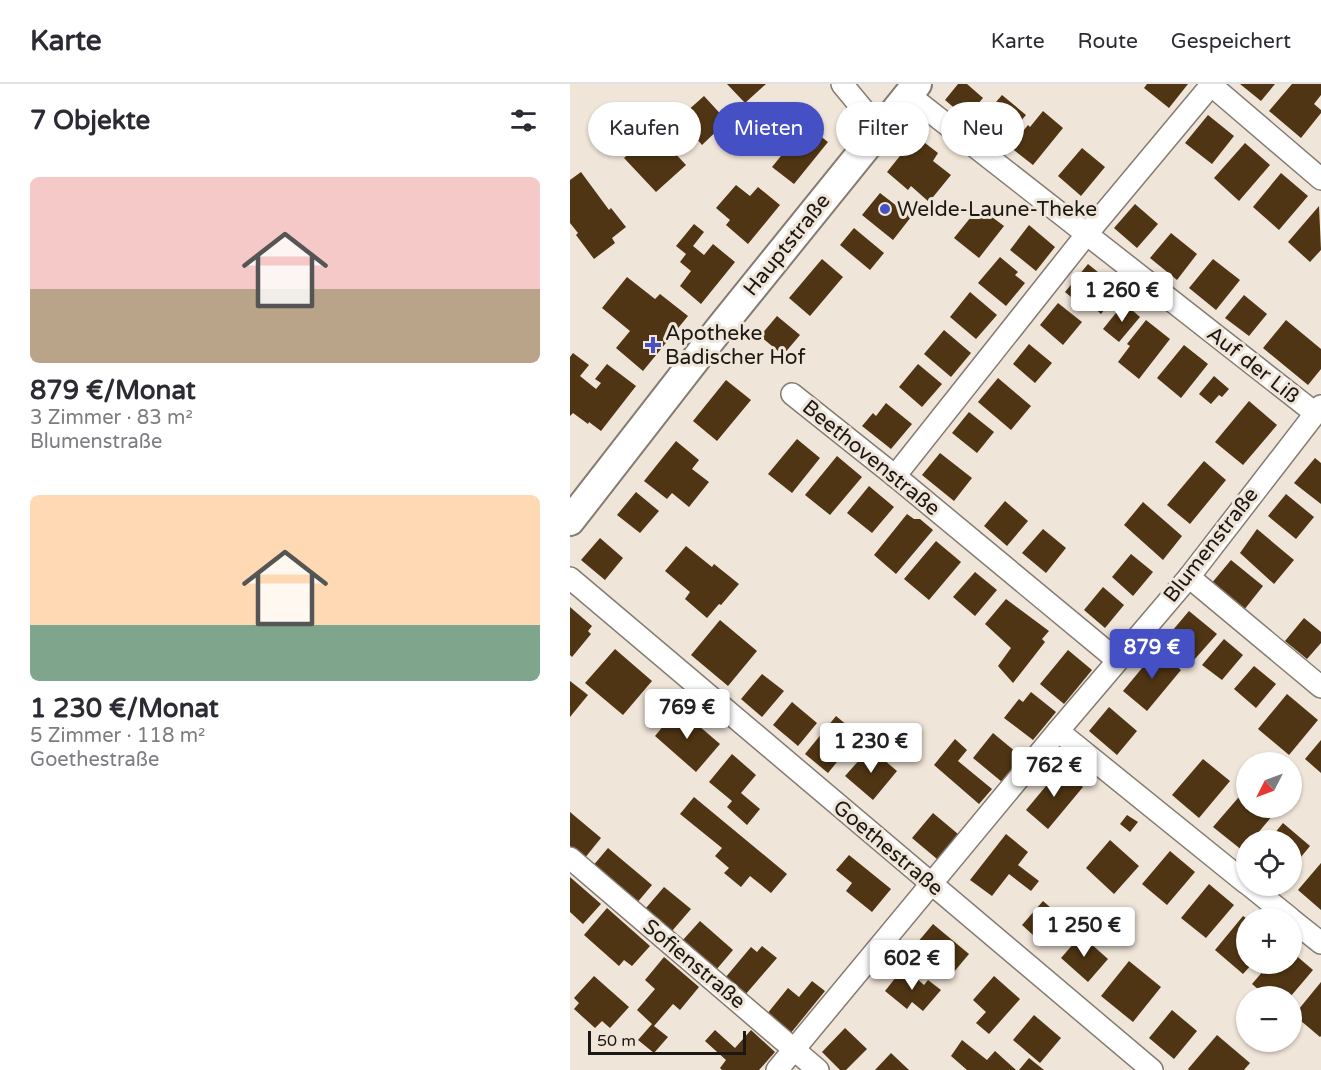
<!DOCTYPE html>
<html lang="de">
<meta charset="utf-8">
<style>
:root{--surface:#fff;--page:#f7f7f7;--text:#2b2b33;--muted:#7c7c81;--line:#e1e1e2;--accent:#4550c4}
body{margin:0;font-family:"Varela Round",sans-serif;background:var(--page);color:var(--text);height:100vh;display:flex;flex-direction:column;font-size:22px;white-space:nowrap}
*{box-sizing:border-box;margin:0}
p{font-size:20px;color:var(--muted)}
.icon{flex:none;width:33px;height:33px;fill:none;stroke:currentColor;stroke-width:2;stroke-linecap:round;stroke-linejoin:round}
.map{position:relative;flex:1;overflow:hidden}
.drawer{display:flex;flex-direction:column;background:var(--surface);width:570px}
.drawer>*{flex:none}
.hud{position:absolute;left:18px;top:18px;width:570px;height:54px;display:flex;gap:12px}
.needle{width:39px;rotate:228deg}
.fabs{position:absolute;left:666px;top:668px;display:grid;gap:12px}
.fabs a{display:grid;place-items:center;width:66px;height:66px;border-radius:50%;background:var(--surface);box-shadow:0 2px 4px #0004;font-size:30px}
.scale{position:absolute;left:18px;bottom:15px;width:158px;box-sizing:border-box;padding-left:6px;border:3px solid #1b1713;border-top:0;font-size:16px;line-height:21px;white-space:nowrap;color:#1b1713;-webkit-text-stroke:4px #f0e5d9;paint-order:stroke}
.price{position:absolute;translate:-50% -51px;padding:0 14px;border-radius:6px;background:#fff;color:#222;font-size:20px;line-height:39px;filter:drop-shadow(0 2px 3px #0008)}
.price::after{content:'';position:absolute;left:50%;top:36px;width:18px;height:14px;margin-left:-9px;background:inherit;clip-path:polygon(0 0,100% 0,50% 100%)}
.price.selected{background:var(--accent);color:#fff}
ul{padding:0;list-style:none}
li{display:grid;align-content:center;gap:12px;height:318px;padding:0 30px}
li span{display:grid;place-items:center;height:186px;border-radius:9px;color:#555}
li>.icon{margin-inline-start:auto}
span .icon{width:108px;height:108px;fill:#fffc;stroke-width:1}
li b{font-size:26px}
h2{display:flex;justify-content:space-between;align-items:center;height:72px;padding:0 30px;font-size:26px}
.chip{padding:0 21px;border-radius:27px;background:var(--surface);box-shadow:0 2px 4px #0004;font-size:21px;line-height:54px}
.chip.selected{background:var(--accent);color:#fff}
header{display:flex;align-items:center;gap:36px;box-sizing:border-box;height:84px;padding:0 30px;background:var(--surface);border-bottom:2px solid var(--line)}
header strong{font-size:28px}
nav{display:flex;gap:33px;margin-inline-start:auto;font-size:21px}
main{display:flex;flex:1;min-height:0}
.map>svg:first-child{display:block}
.building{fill:#4f3514}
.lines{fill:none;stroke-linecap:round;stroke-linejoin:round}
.street-casing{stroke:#857b71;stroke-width:24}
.secondary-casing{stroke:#857b71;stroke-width:32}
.street{stroke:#fff;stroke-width:21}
.secondary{stroke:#fff;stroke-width:28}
.poi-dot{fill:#4550c4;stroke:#f0e5d9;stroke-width:2}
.labels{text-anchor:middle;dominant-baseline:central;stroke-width:6;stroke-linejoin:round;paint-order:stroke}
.poi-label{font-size:21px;fill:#1b1713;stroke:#f0e5d9;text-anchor:start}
.street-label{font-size:21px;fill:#1b1713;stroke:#f0e5d9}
</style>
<header>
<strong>Karte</strong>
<nav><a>Karte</a><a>Route</a><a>Gespeichert</a></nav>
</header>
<main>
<section class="drawer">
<h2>7 Objekte<svg class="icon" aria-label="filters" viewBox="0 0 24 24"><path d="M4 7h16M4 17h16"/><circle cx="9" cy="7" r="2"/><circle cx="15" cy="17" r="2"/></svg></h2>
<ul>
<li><span style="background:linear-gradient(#f6c9c9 60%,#b9a48a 0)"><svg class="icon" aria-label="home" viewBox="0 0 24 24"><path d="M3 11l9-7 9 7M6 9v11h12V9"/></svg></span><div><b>879 €/Monat</b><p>3 Zimmer · 83 m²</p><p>Blumenstraße</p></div></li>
<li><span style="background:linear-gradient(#ffd9b3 70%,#7fa58c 0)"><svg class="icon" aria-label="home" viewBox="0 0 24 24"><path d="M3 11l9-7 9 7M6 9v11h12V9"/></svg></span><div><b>1 230 €/Monat</b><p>5 Zimmer · 118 m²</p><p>Goethestraße</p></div></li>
</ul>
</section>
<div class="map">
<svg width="751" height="986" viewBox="0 0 751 986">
<rect width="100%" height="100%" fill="#f0e5d9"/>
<g class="building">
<polygon points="157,0 196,0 175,19"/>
<polygon points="388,0 397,0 413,14 396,34 375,16"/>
<polygon points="577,0 618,0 599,24 574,4"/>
<polygon points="670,0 705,0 691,17"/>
<polygon points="722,0 751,0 751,11 744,20 751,26 751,29 731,54 699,27"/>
<polygon points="432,11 456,31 433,58 409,38"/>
<polygon points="134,12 157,37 132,61 126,54 123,56 106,37"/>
<polygon points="473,27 493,44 463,81 440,63 458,41 460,43"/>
<polygon points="638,31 664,52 642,80 615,59"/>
<polygon points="236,41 258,58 224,100 202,83"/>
<polygon points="73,43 99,71 103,67 116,81 86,108 54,74 62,67 55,59"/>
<polygon points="346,52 368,69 363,77 381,91 359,118 341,102 338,106 317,88"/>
<polygon points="675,59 700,81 669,117 644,94"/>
<polygon points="512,64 535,83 511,112 488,92"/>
<polygon points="11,88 39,126 41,124 56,143 42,154 45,159 24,175 6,151 8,149 0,139 0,96"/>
<polygon points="711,89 738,112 709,146 683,123"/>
<polygon points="166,101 180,112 188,103 210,121 178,160 156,141 160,136 146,124"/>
<polygon points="310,109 341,133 323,156 292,131"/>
<polygon points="565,120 588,140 567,164 544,144"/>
<polygon points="749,122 751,166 740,178 718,158"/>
<polygon points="405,128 414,135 418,130 434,142 409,174 384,154"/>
<polygon points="124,140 134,148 123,162 134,171 143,160 165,178 131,220 110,202 121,187 110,178 116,170 106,162"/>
<polygon points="459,141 485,163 466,187 440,166"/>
<polygon points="284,144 314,169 300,186 270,161"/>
<polygon points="601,149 627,170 607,196 580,174"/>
<polygon points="430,173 448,188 445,191 455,199 436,222 408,199"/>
<polygon points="252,175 273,193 240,232 219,214"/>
<polygon points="643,175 670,196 646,226 619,204"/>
<polygon points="518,180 550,206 531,230 522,222 518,227 495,208"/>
<polygon points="57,193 85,215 90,210 118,232 73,287 46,264 60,247 32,224"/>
<polygon points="400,208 427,231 406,255 380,233"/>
<polygon points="674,211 697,230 679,252 655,234"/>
<polygon points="488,219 512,238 493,261 470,241"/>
<polygon points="554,219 570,233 549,258 533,245"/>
<polygon points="207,232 230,251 213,271 190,252"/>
<polygon points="576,236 600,255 569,295 548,278 560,262 557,260"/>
<polygon points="716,236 751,265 751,285 738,301 693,264"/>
<polygon points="374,246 401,269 381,293 354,270"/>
<polygon points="459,260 482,279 465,299 443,280"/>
<polygon points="614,261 638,280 611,314 587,294"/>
<polygon points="3,269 19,281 10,292 26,305 31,299 25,295 37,280 66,302 31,347 19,338 18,340 3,329 0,332 0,273"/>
<polygon points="348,280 372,300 352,323 329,303"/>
<polygon points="644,292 659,305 652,313 649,311 641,320 629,310"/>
<polygon points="428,294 461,322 441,346 408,318"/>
<polygon points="156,296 181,316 147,357 123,337"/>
<polygon points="679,317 707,341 673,381 645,358"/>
<polygon points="316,319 342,340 321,365 292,342 303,329 306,332"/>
<polygon points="399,328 424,348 407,369 382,349"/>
<polygon points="227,355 250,374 222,409 198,390"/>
<polygon points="106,357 129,376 122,385 139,398 119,423 102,409 97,415 74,397"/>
<polygon points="370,369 402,394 384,417 352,391"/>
<polygon points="267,372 292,393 260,431 235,411"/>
<polygon points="745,374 751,379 751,420 724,399"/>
<polygon points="634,377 656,396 620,440 597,421"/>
<polygon points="299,402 324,423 302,449 277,429"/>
<polygon points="66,408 89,427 70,449 47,431"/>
<polygon points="716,410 744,433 726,455 698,432"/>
<polygon points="435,417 458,437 437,462 414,442"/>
<polygon points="573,418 612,452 593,476 554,441"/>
<polygon points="337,430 344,435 350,435 363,446 326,490 304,471"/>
<polygon points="473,445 496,464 476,489 452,469"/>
<polygon points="687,445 724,476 704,500 670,469"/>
<polygon points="30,454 53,474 35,496 11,476"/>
<polygon points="366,457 391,478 359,516 334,495"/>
<polygon points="116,462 142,483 144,480 169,500 151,521 149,520 137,534 115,515 120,508 95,487"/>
<polygon points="561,470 583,488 563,512 542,493"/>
<polygon points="661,476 693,502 674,526 641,500"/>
<polygon points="405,488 427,506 405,532 383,513"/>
<polygon points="533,503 554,521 535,544 514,526"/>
<polygon points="436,515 479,547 472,555 475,558 443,599 428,582 441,564 415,540"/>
<polygon points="0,523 22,542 18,547 21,550 2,573 0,571"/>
<polygon points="619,527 647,550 624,576 597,553"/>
<polygon points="734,534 751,548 751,559 737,575 715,557"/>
<polygon points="150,536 187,567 158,602 121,571"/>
<polygon points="654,555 673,571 652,596 632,581"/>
<polygon points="45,565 82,597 53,631 15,599"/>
<polygon points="498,566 522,586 494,620 470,600"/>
<polygon points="587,566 611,586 577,627 553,607"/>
<polygon points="684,582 706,600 686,624 664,605"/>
<polygon points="192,590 214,607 192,633 171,615"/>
<polygon points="0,597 18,611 0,633"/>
<polygon points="461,608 486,628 463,656 434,634 449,615 453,618"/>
<polygon points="717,610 748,636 719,671 688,645"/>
<polygon points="222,618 247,639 228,662 203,641"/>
<polygon points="539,623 567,647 547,671 519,647"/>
<polygon points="108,624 150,660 126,688 85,652"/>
<polygon points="266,632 289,651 258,689 235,670"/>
<polygon points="423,649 453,674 432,698 403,674"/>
<polygon points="385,655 397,666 388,677 422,705 409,720 364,681"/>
<polygon points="751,656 751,689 735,675"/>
<polygon points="300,664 327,687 303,716 275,692"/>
<polygon points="162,670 186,691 171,709 190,725 177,741 157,723 162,717 139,698"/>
<polygon points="633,675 660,697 629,734 602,711"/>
<polygon points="491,684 513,703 478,745 456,726"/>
<polygon points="674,707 676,709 676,723 693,723 703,731 682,756 676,756 676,763 673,767 643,743"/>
<polygon points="124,713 217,790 201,809 180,792 171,803 154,789 159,784 145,772 152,764 110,730"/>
<polygon points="0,728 31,754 14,775 0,763"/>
<polygon points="363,729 388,750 367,775 342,754"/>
<polygon points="557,731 568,738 560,748 550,740"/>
<polygon points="713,739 740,762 722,784 722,756 699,756"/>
<polygon points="436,750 458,768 448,781 469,797 461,807 439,790 422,812 400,796"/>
<polygon points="540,756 569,782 544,810 516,784"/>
<polygon points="38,764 82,801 66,820 22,783"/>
<polygon points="600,767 625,788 597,821 572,800"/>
<polygon points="279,771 321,805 302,828 276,807 282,799 266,786"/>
<polygon points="751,779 751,826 728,806"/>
<polygon points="0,793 31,820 13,840 0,828"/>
<polygon points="639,800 664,821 636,854 611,834"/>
<polygon points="94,803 121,825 102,847 76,824"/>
<polygon points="473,817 496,837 474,861 452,841"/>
<polygon points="37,824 80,862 62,882 54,876 49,882 14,851"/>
<polygon points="673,832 676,834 676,879 683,879 673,890 645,866"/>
<polygon points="130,837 163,866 146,886 112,857"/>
<polygon points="363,840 399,870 378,895 342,865"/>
<polygon points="511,851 538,875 518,898 491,874"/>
<polygon points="192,862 207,874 175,911 155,894 181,863 187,868"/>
<polygon points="722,868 743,886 721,912 696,912 682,900 700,879 722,879"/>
<polygon points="94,873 129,903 110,926 103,920 84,942 98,953 84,969 68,956 82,940 67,926 85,905 75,896"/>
<polygon points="559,877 591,903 563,938 531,912"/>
<polygon points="334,883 354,901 358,896 371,906 353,927 342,918 337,925 315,907"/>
<polygon points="24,892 59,923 40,944 32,937 25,944 4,925 9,919 4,914"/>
<polygon points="424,892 450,915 419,950 406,939 416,928 403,916"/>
<polygon points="242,897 255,907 220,950 197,930 218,904 229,913"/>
<polygon points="751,898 751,952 750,953 724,931"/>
<polygon points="602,926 627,947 604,975 579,954"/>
<polygon points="464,931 491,954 470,979 443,956"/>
<polygon points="275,944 297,965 276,986 270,986 252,968"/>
<polygon points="145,946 165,964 181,946 205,968 189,986 152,986 150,984 156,976 135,957"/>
<polygon points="647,951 680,979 674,986 619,986 618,985"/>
<polygon points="392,956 417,976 425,967 446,986 397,986 381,972"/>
<polygon points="321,969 339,986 305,986"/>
<polygon points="459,974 474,986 449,986"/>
</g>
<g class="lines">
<defs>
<g id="street">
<polyline points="272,0 311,47"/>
<polyline points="641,1 751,95"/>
<polyline points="339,11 745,329"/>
<polyline points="222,310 325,392 547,576"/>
<polyline points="325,392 516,151 642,0"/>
<polyline points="619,493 751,603"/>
<polyline points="0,494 582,986"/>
<polyline points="488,647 676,799"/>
<polyline points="0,774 248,986"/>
<polyline points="679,801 720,834"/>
<polyline points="722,836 751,859"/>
<polyline points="207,986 488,647 619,493 751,322"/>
</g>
<polyline id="secondary" points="0,437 150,244 347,0"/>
</defs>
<use href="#street" class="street-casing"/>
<use href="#secondary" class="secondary-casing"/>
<use href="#street" class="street"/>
<use href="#secondary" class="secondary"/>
</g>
<g class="poi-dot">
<circle cx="315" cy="125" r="6"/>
<path d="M80 252h6v6h6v6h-6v6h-6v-6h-6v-6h6z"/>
</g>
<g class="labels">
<g class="poi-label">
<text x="327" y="125">Welde-Laune-Theke</text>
<text x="95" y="249">Apotheke<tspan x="95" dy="24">Badischer Hof</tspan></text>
</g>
<g class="street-label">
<text transform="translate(217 161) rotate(-51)">Hauptstraße</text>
<text transform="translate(683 281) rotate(38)">Auf der Liß</text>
<text transform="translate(301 374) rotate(39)">Beethovenstraße</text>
<text transform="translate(641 461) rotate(-52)">Blumenstraße</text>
<text transform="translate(318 764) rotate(40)">Goethestraße</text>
<text transform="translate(124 880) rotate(40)">Sofienstraße</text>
</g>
</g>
</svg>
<div class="fabs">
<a><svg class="needle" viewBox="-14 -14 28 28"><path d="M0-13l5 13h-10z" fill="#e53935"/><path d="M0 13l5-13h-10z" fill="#7c7c81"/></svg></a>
<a><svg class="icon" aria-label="locate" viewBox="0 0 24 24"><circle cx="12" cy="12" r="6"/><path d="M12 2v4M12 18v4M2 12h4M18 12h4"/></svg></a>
<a>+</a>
<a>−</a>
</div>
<div class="scale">50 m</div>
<b class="price" style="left:552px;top:239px">1 260 €</b>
<b class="price selected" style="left:582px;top:596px">879 €</b>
<b class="price" style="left:117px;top:656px">769 €</b>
<b class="price" style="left:301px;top:690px">1 230 €</b>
<b class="price" style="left:484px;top:714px">762 €</b>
<b class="price" style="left:514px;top:874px">1 250 €</b>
<b class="price" style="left:342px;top:907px">602 €</b>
<div class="hud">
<a class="chip">Kaufen</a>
<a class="chip selected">Mieten</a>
<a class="chip">Filter</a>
<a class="chip">Neu</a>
</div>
</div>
</main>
